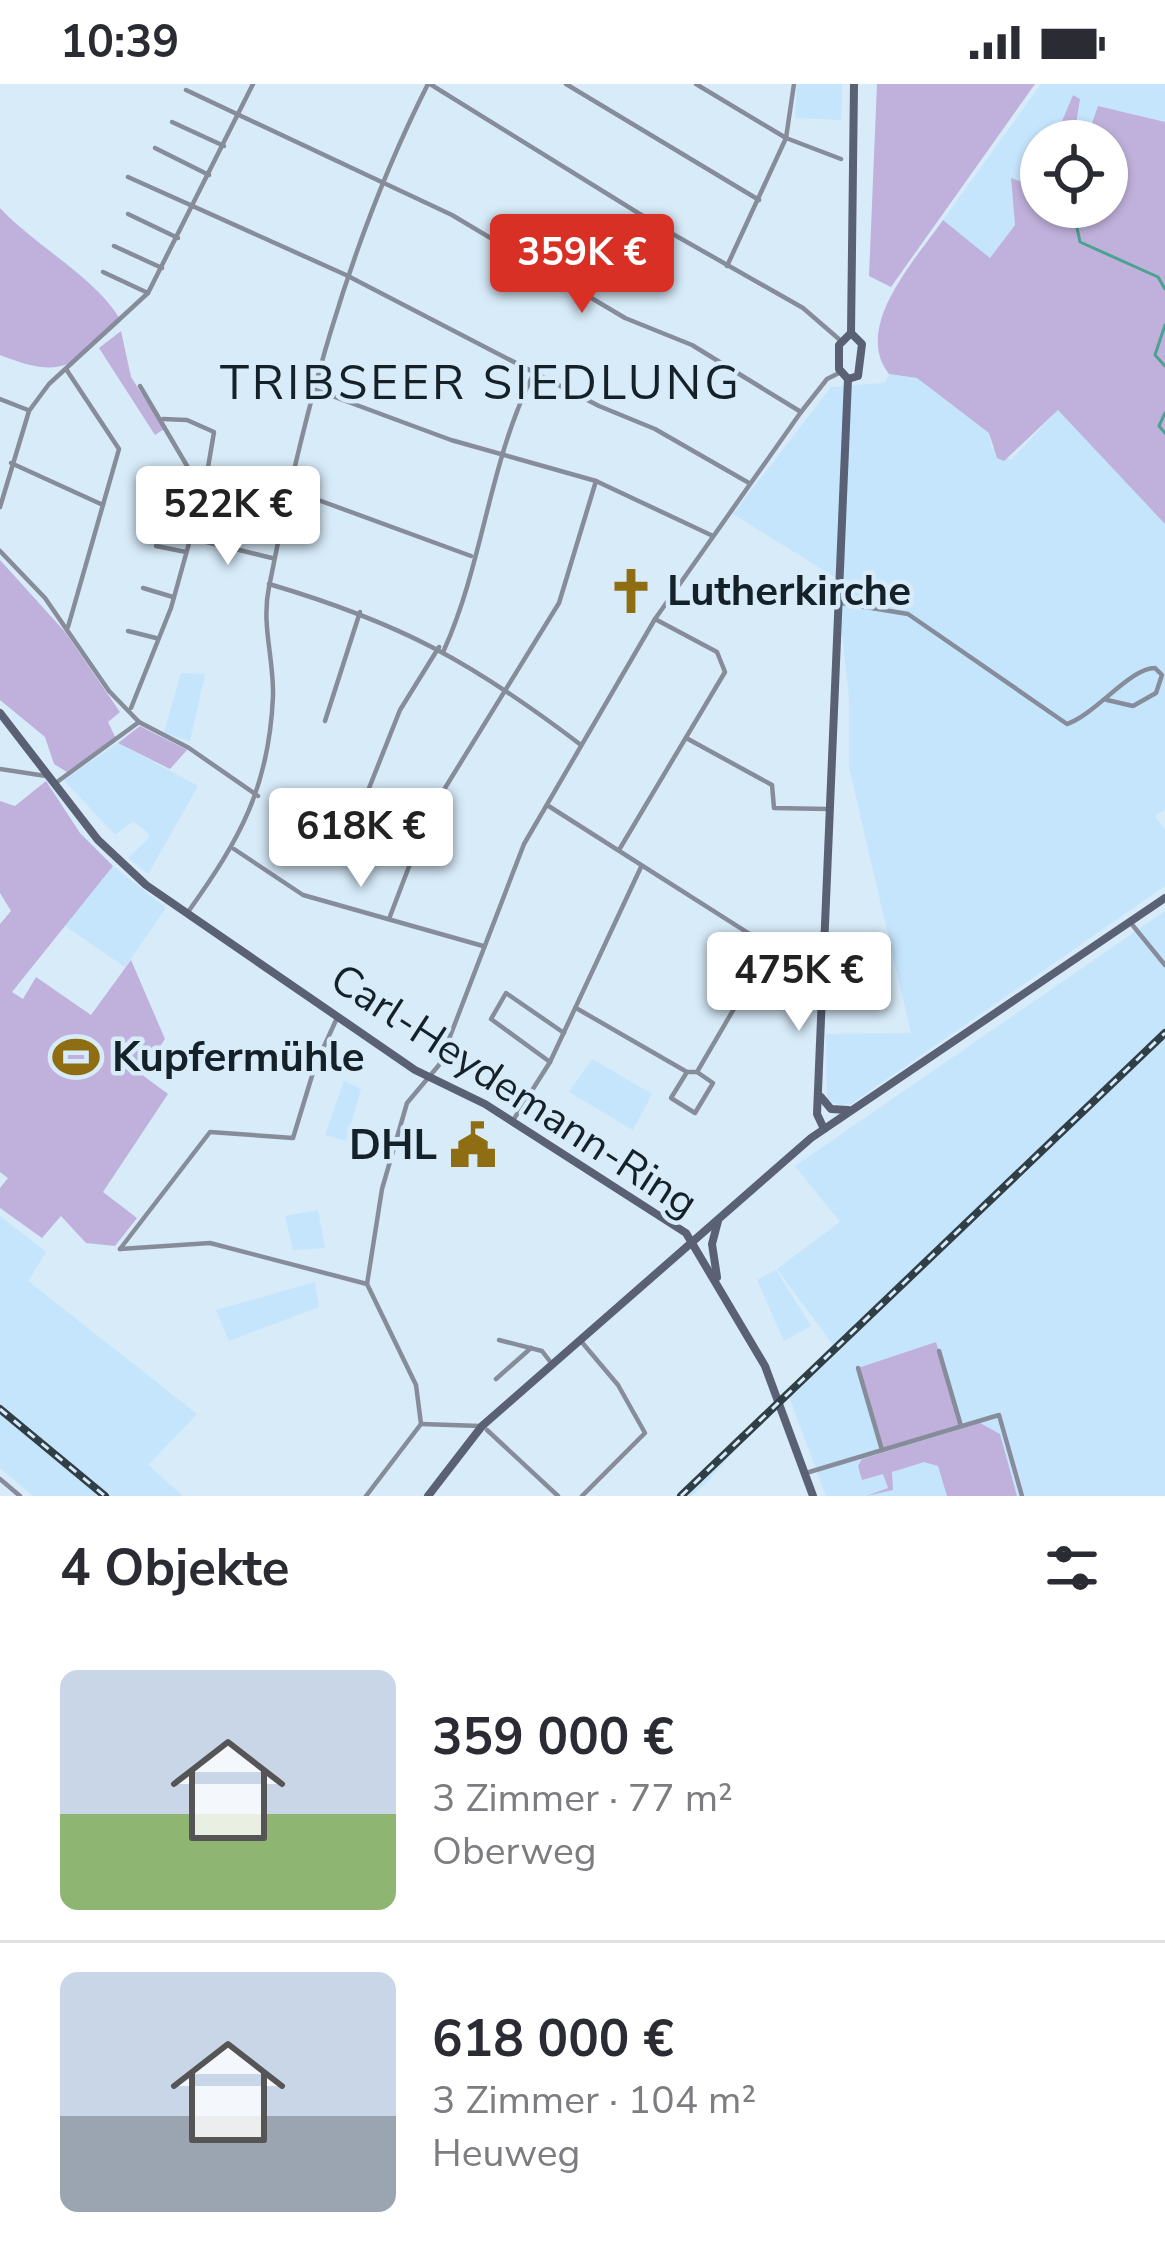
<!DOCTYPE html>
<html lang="de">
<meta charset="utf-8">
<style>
:root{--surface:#fff;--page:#f2f2f3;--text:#2b2b33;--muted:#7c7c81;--line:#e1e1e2;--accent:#d93025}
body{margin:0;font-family:"Nunito Sans",sans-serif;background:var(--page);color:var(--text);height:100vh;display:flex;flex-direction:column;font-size:45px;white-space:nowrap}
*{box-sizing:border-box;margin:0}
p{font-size:39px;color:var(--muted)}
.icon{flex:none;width:66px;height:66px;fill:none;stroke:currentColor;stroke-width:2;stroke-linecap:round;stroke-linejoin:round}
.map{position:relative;height:1412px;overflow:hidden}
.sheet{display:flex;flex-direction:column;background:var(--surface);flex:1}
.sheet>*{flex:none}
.controls{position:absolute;left:1020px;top:36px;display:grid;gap:24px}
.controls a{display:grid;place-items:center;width:108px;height:108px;border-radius:50%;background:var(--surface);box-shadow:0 3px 9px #0004;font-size:60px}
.price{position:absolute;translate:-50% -102px;padding:0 27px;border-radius:12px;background:#fff;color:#222;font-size:39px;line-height:78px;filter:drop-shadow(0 3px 6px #0008)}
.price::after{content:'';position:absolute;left:50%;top:72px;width:36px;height:27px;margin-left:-18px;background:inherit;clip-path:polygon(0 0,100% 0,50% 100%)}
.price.active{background:var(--accent);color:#fff}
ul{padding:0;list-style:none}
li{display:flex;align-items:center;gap:36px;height:300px;padding:0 60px}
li+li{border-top:3px solid var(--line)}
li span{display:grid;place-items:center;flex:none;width:336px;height:240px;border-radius:18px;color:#555}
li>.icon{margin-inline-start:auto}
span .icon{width:144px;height:144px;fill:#fffc;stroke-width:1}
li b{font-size:51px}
h2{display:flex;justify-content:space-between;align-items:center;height:144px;padding:0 60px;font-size:51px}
.status{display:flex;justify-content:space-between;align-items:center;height:84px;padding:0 60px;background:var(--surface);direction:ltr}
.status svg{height:33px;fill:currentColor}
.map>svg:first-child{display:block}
.built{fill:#c5e5fc}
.green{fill:#c0b1dc}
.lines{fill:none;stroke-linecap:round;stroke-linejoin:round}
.stream{stroke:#4ca290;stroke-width:3}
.street{stroke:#878c9a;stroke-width:4.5}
.secondary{stroke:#5a6175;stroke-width:8}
.rail-casing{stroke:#303e46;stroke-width:8}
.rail{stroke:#d7ebf9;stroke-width:3;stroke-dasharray:9;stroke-linecap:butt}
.labels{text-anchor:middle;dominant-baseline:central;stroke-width:9;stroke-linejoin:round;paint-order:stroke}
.poi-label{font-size:42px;font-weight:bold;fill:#142129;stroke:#d7ebf9;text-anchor:start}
.street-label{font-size:42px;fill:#142129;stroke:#d7ebf9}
.quarter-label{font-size:48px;letter-spacing:3px;fill:#142129;stroke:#d7ebf9}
</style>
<div class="status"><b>10:39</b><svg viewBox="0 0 49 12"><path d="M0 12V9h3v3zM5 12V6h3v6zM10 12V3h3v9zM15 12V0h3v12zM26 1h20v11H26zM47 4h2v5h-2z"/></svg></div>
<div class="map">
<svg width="1165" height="1412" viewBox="0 0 1165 1412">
<rect width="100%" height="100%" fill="#d7ebf9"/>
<g class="built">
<polygon points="797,0 842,0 841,36 795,34"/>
<polygon points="1041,0 1165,0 1165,38 1098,23 1087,53 1073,51 1080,15 1073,11 1055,54 1061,57 1041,57 1041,105 1012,95 1015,141 990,174 943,136"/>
<polygon points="889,290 917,294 990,349 991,363 1011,376 1058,326 1165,435 1165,725 1155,732 1165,746 1165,802 851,1020 840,1021 827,1016 826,950 911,949 849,683 849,614 836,494 733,430 831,303 885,299"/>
<polygon points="181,589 205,590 190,657 164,649"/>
<polygon points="118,659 198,702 148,790 128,774 149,754 147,748 133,737 115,751 64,696"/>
<polygon points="113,782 166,824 125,883 62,840"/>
<polygon points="1165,827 1165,1412 826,1412 787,1307 833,1261 777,1185 840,1138 795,1082"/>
<polygon points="592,975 652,1010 633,1046 569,1008"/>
<polygon points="344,997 361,1005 346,1057 325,1051"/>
<polygon points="318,1126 325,1164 293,1166 285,1132"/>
<polygon points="0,1132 46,1168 28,1197 197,1330 148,1381 183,1412 33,1412 0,1384"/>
<polygon points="776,1186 811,1242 784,1257 757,1196"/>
<polygon points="315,1198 319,1223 229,1257 216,1226"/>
<polygon points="772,1323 709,1396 692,1412 679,1412"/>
</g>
<g class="green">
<polygon points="877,0 1035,0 891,203 869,192"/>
<path d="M1073 11 1080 15 1074 52 1087 53 1098 22 1165 38V440L1058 326 1004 377 997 374 989 349 917 294 889 290C852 243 916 175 943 136L990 174 1015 141 1011 94 1041 105V123H1107V57L1055 54Z"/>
<path d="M0 124C35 162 97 194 121 237 71 281 66 297 0 271Z"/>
<polygon points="121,247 131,293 164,345 155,351 99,264"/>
<polygon points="0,476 66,549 120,628 108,638 116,655 67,688 54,680 45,653 0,616"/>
<polygon points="140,642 187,666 170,685 118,659"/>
<polygon points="46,697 80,749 113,782 12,908 23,915 36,893 91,931 131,876 165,955 141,990 168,1010 103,1108 137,1134 115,1162 86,1159 61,1132 42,1154 0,1124 0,1104 8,1094 0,1088 0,840 11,827 0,809 0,717 15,722"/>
<polygon points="936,1258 961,1342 882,1366 858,1284"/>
<polygon points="980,1339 1000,1350 1017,1412 947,1412 938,1382 924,1378 892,1388 893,1406 866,1412 888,1404 883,1390 862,1396 858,1382 862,1375"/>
</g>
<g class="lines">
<g class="stream">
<polyline points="1076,139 1080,158 1158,193 1165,205"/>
<polyline points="1165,241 1155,271 1165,282"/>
<polyline points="1165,329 1159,342 1165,349"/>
</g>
<g class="street">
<polyline points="430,0 664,145 803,224 840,256"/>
<polyline points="566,0 759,116"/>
<polyline points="696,0 786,54 841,75"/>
<polyline points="186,6 452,131 625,234 692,261 801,328"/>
<polyline points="172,38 224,62"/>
<polyline points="155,64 209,91"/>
<polyline points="128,93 346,191 599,322 655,345 749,399"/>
<polyline points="128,130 178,154"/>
<polyline points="114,162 162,184"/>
<polyline points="727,182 786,54 794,0"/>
<polyline points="103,188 148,209"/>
<polyline points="66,285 119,365 68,543"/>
<polyline points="316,306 451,356 596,397 713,452"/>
<polyline points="0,315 28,326"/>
<polyline points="163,335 187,336 214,348 204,407"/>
<polyline points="11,379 103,421"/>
<polyline points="291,406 471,472"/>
<polyline points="165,419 198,428"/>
<polyline points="0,423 29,327 49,300 148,209 253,0"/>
<polyline points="190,454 272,474"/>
<polyline points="156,462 186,468"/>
<polyline points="0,467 45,514 109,607 139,638 189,664 258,712"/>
<path d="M269 500C401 539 472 578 581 661"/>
<polyline points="143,504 173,513"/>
<path d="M841 519 908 530 1067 640C1096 630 1130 584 1155 584L1162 591 1156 609 1133 622 1107 616"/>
<polyline points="128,547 156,554"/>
<path d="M444 566C484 477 489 377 534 289"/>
<polyline points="131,624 171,524 203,409 140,302"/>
<polyline points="325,637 360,528"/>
<polyline points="688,655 772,701 774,724 828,725"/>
<polyline points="0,685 46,692"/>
<polyline points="57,698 139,638"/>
<polyline points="547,721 778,868 822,869"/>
<polyline points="234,765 303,811 483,862"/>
<polyline points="619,766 725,588 717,568 655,535"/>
<polyline points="410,771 354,747 354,742 400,626 439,563"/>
<path d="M188 828C240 755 269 704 273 612 274 574 261 541 269 503 303 330 348 158 428 0"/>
<polyline points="389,835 429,730 559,519 596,397"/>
<polyline points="1130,838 1165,881"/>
<polyline points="576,924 687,988 697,988 770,863"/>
<polyline points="550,978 491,935 506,909 564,949"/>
<polyline points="687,988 671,1014 695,1029 713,999 697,988"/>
<polyline points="512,1038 550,978 641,783"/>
<polyline points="120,1165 210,1048 293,1054 315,982 337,934"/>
<polyline points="120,1165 210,1159 367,1200"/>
<polyline points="499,1256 542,1267 552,1280"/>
<polyline points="580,1256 618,1301 645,1349 582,1412"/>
<polyline points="939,1267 961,1342"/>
<polyline points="858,1284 882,1366"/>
<polyline points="496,1295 531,1264"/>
<polyline points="421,1340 416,1301 367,1200 382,1105 407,1019 439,981 524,760 655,535 801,328 827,295 839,289"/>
<polyline points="421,1340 480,1342"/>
<polyline points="487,1346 558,1412"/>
<polyline points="806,1389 999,1331 1022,1412"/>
<polyline points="0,1395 20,1412"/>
<polyline points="366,1412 421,1340"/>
</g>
<g class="secondary">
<polyline points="851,249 854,0"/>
<polyline points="848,295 858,292 862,260 851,249"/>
<polyline points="848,295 839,285 839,261 851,249"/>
<polyline points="0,629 98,756 146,801 415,986 485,1020 686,1149 765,1282 813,1412"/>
<polyline points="821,1013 831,1025 848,1026"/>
<polyline points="824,1045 817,1030 848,295"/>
<polyline points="717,1193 712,1160 718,1137"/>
<polyline points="428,1412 482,1342 811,1054 1165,814"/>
</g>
<defs>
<g id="rail">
<polyline points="0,1325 105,1412"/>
<polyline points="681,1412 1165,949"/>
</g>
</defs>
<use href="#rail" class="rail-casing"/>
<use href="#rail" class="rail"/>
</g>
<defs>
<symbol id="church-bare" viewBox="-9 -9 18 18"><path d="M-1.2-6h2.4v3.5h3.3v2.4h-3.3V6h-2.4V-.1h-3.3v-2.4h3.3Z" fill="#8f6e13" stroke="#d7ebf9" stroke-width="2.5" paint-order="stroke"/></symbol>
<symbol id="stadium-bare" viewBox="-9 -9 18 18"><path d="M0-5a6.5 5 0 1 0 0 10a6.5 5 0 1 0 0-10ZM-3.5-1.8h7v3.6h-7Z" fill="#8f6e13" stroke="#d7ebf9" stroke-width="2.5" paint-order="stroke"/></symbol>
<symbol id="civic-bare" viewBox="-9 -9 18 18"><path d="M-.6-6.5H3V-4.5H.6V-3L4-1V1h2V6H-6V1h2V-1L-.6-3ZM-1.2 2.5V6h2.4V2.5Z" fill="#8f6e13" stroke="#d7ebf9" stroke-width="2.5" paint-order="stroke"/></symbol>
</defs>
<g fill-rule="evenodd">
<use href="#church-bare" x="598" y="474" width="66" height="66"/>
<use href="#stadium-bare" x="43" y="940" width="66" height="66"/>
<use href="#civic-bare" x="440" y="1028" width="66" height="66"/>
</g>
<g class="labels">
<g class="poi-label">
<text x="667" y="507">Lutherkirche</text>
<text x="112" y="973">Kupfermühle</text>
<text x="437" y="1061" text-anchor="end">DHL</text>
</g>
<g class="street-label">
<text transform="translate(514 1007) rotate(33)">Carl-Heydemann-Ring</text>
</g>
<g class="quarter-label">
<text x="481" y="299">TRIBSEER SIEDLUNG</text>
</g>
</g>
</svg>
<div class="controls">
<a><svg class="icon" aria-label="locate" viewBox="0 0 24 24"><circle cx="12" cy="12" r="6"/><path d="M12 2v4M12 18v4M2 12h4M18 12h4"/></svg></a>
</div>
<b class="price active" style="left:582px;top:232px">359K €</b>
<b class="price" style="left:228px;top:484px">522K €</b>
<b class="price" style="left:361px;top:806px">618K €</b>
<b class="price" style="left:799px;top:950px">475K €</b>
</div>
<section class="sheet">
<h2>4 Objekte<svg class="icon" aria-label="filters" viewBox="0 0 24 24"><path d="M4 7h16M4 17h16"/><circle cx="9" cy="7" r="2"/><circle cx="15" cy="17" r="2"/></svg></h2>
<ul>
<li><span style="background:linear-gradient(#c9d6e8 60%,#8fb573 0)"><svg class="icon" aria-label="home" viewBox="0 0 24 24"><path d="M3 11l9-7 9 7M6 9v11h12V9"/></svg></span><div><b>359 000 €</b><p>3 Zimmer · 77 m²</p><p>Oberweg</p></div></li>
<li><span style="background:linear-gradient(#c9d6e8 60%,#9aa5b1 0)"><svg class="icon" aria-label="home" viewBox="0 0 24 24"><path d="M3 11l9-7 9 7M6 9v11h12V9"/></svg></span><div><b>618 000 €</b><p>3 Zimmer · 104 m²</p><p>Heuweg</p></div></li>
</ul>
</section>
